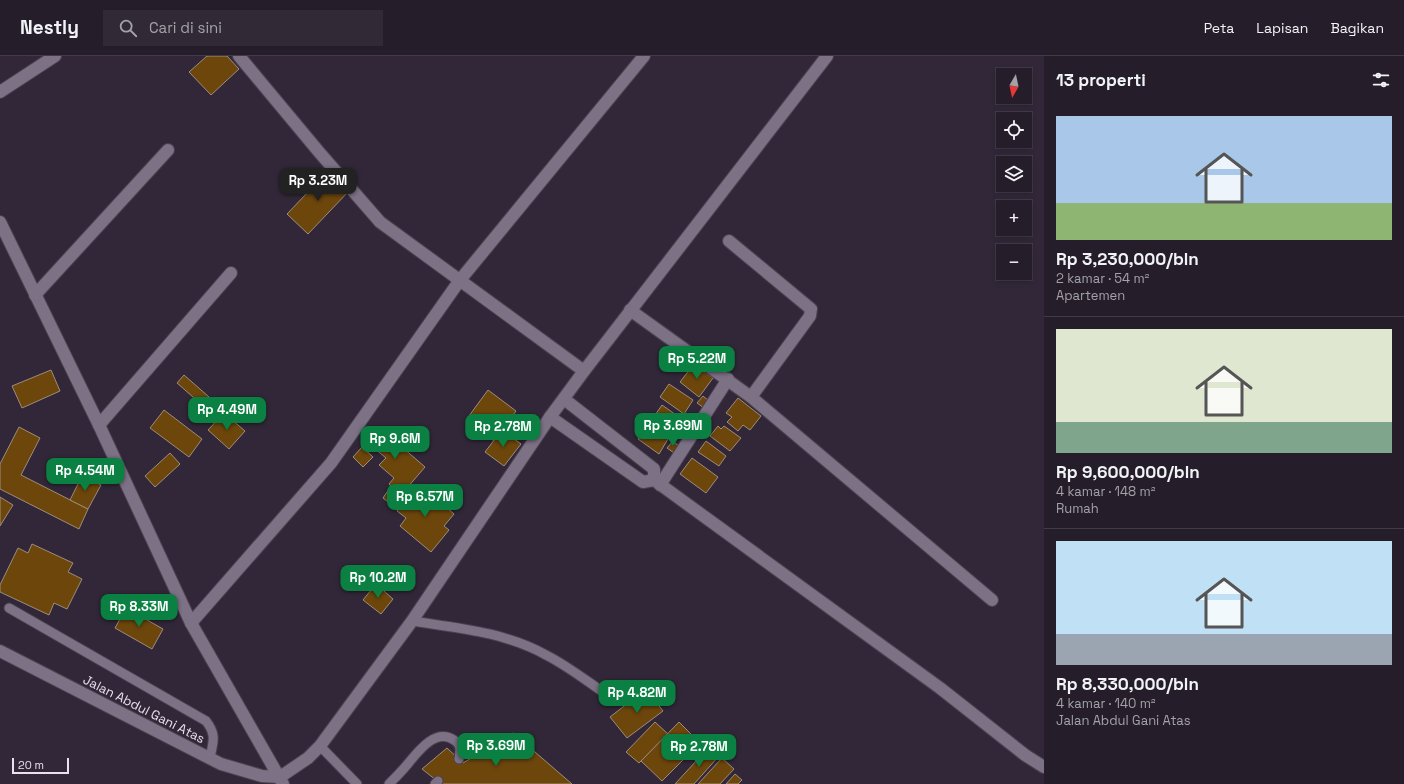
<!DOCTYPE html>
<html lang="id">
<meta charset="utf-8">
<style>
:root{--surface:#251d2a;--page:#312a36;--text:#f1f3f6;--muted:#a3a2a8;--line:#423b47;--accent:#0b8043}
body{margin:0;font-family:"Space Grotesk",sans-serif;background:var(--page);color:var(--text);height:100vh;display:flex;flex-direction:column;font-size:15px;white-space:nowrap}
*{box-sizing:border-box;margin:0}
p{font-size:13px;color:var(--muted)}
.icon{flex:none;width:22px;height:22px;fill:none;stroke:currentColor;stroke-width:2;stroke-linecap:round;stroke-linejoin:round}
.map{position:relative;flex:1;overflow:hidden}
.side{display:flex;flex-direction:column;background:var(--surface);width:360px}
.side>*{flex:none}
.needle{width:26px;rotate:189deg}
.buttons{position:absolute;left:996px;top:12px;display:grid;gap:8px}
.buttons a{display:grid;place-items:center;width:36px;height:36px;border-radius:0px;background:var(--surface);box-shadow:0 2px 6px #0003,0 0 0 1px var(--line);font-size:20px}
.scale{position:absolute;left:12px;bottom:10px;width:57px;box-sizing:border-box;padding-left:4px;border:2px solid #e8e2ed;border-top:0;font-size:11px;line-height:14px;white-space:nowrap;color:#e8e2ed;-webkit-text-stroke:3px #312738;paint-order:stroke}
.price{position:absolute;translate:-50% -34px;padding:0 9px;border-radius:8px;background:var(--accent);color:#fff;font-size:13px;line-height:26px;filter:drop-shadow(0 1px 2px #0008)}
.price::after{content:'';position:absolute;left:50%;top:24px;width:12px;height:9px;margin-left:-6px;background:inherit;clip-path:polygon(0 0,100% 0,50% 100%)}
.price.selected{background:#222;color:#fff}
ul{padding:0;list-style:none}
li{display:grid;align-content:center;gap:8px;height:212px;padding:0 12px}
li+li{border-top:1px solid var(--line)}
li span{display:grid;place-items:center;height:124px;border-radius:0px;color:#555}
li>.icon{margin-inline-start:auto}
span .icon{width:72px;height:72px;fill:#fffc;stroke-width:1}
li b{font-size:17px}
h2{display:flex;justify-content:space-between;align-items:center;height:48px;padding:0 12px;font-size:17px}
header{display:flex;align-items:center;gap:24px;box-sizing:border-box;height:56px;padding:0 20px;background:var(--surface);border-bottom:1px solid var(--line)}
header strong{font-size:19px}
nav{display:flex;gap:22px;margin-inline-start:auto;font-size:14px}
.search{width:280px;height:36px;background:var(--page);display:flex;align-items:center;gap:10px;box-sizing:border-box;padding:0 14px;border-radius:0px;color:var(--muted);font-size:15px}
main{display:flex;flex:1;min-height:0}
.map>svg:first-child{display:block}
.building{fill:#6d460c;stroke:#9d8d7b}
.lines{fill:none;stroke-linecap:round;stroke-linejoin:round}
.service-casing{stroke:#4b4250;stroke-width:11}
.minor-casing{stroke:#4b4250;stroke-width:14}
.tertiary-casing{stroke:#4b4250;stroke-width:14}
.service{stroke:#7c7185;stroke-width:9}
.minor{stroke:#7c7185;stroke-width:12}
.tertiary{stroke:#7c7185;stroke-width:12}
.labels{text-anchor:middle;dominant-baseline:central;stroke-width:4;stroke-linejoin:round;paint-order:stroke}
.street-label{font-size:13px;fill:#e8e2ed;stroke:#312738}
</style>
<header>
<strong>Nestly</strong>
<div class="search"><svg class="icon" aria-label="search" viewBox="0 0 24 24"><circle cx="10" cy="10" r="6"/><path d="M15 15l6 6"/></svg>Cari di sini</div>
<nav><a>Peta</a><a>Lapisan</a><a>Bagikan</a></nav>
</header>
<main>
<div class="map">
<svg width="1044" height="728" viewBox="0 0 1044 728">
<rect width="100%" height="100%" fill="#312738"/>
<g class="building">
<polygon points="207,0 227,0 239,13 211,39 189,16"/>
<polygon points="328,115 349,135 308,178 287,158"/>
<polygon points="694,308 713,322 699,341 680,326"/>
<polygon points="51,314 60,335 22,352 12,330"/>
<polygon points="184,319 225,355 218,363 177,327"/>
<polygon points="669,328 693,344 684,358 660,341"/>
<polygon points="488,334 516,355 494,385 466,364"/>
<polygon points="703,340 709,345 704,352 697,347"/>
<polygon points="738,342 761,360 750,374 743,369 738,375 727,366 732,361 726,357"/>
<polygon points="662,349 679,361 669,374 653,362"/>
<polygon points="164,354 202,383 189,401 150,372"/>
<polygon points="224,357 245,375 229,393 208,374"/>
<polygon points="648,368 668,383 659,398 638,383"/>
<polygon points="718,370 721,373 724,370 741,382 730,395 710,380"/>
<polygon points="19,371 40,382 21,419 88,453 79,473 0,433 0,408"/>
<polygon points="379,371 425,411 401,439 389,428 394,422 379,409 386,402 374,392 372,395 364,387"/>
<polygon points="502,374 521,388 504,410 485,396"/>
<polygon points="673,385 680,391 674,397 667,392"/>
<polygon points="706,385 726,400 719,410 698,396"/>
<polygon points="362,391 373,401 363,411 353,401"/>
<polygon points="170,397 180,408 155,431 145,420"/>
<polygon points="692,402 718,421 706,437 680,418"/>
<polygon points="82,420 101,429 88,453 70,444"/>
<polygon points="420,428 454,458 444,470 449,474 431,496 400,470 406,462 397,455"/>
<polygon points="389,433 399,441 392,449 383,442"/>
<polygon points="0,441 13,449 0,470"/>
<polygon points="32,488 73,507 68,516 82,523 67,553 54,547 49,559 0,536 0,529 18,492 28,497"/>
<polygon points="376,528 393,543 381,558 363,544"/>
<polygon points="126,552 163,573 152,593 115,572"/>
<polygon points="646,633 663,655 627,682 610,661"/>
<polygon points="655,666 668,678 639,707 626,696"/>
<polygon points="679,666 700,687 662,725 641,705"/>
<polygon points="513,677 572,728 441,728 422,713 447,692 463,707"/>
<polygon points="709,691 719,700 694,728 675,728"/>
<polygon points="722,702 734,713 720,728 698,728"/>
<polygon points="735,718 742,724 738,728 726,728"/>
</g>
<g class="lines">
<defs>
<g id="service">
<path d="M9 552 206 665C217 679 213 686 210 702"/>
<path d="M412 565C457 572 505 576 546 599 566 609 584 623 603 636"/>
<polyline points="320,690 357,728"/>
<path d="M389 728C395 722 401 716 406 710 417 697 435 671 454 684 462 689 460 695 459 703"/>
<polyline points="435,728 438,725"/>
</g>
<g id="minor">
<polyline points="239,0 319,96 380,166 584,315"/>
<polyline points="0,36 55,0"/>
<polyline points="0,166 99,369 191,567 283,728"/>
<polyline points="729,185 811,253 810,260 751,341"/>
<polyline points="35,239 168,94"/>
<polyline points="630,254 751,341 992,544"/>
<polyline points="564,343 654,413 654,424"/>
<polyline points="550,361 643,426 654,424 940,632 1025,699 1044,711"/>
<polyline points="99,369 231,217"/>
<polyline points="660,429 728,323"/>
<polyline points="191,567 331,407 460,224 644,0"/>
</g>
<polyline id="tertiary" points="0,595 221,708 262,720 280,721 308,702 320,690 412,565 550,361 584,315 827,0"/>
</defs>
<use href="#service" class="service-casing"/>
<use href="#minor" class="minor-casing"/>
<use href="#tertiary" class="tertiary-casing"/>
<use href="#service" class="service"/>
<use href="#minor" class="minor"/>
<use href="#tertiary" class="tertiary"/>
</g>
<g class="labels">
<g class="street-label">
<text transform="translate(144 653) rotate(27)">Jalan Abdul Gani Atas</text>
</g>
</g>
</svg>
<div class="buttons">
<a><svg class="needle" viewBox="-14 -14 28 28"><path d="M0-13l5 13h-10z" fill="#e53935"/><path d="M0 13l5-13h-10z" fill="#a3a2a8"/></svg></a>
<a><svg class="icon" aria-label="locate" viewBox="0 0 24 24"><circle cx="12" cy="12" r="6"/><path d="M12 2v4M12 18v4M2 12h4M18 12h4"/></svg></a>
<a><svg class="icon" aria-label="layers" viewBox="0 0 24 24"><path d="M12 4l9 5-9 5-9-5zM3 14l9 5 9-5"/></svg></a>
<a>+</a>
<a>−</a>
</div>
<div class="scale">20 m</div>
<b class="price selected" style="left:318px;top:146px">Rp 3.23M</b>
<b class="price" style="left:697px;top:324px">Rp 5.22M</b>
<b class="price" style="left:227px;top:375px">Rp 4.49M</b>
<b class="price" style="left:673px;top:391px">Rp 3.69M</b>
<b class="price" style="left:503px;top:392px">Rp 2.78M</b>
<b class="price" style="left:395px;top:404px">Rp 9.6M</b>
<b class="price" style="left:85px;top:436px">Rp 4.54M</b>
<b class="price" style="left:425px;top:462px">Rp 6.57M</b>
<b class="price" style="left:378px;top:543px">Rp 10.2M</b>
<b class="price" style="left:139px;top:572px">Rp 8.33M</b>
<b class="price" style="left:637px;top:658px">Rp 4.82M</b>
<b class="price" style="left:496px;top:711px">Rp 3.69M</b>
<b class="price" style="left:699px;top:712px">Rp 2.78M</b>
</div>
<section class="side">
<h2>13 properti<svg class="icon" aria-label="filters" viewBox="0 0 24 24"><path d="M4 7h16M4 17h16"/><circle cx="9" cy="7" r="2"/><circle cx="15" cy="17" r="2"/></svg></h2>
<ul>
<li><span style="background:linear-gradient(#a9c7e8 70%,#8fb573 0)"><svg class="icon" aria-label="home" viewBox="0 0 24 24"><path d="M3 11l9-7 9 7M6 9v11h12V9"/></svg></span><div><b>Rp 3,230,000/bln</b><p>2 kamar · 54 m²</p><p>Apartemen</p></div></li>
<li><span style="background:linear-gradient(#dfe7d0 75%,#7fa58c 0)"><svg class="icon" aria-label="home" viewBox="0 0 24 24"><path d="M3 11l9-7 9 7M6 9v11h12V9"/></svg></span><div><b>Rp 9,600,000/bln</b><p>4 kamar · 148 m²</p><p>Rumah</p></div></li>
<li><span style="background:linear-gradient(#bfe0f5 75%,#9aa5b1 0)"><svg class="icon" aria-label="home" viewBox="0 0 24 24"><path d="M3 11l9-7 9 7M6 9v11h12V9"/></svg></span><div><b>Rp 8,330,000/bln</b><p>4 kamar · 140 m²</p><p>Jalan Abdul Gani Atas</p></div></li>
</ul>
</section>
</main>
